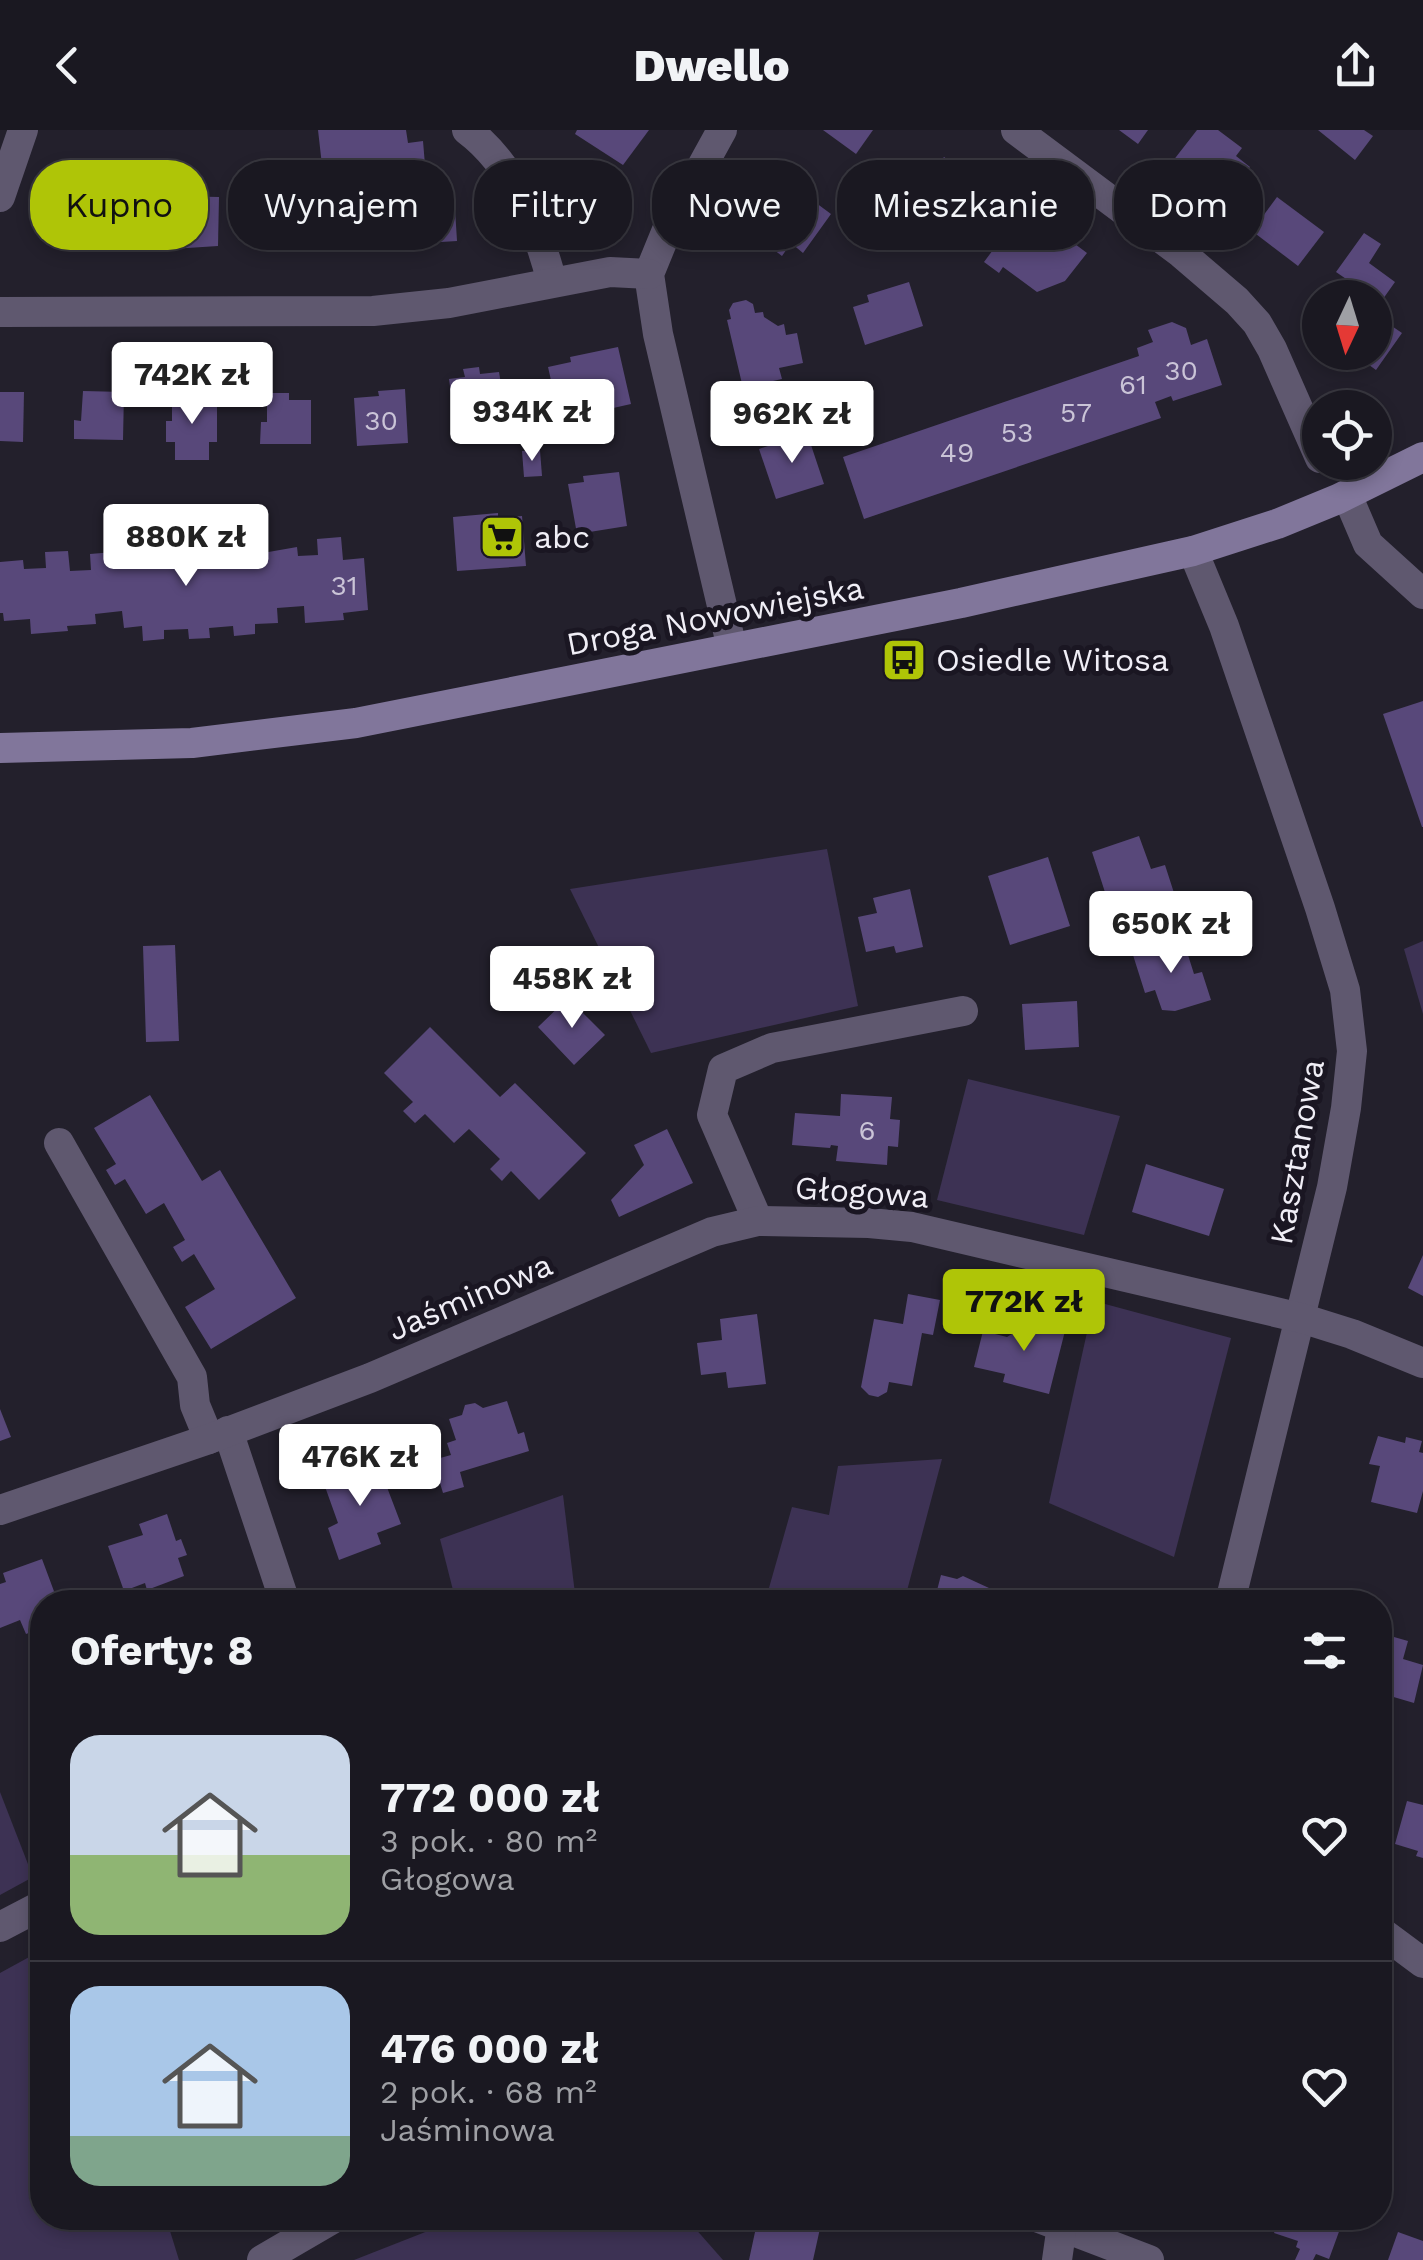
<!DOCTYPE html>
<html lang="pl">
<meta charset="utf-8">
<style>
:root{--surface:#1a1821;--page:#27252e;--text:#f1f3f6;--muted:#9fa0a5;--line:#38373f;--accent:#afc507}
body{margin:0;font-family:"Work Sans",sans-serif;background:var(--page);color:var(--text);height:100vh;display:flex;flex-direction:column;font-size:38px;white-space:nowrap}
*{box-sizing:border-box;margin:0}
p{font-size:32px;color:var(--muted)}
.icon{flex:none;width:55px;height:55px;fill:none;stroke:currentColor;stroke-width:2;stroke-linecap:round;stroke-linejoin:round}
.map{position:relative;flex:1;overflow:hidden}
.sheet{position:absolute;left:30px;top:1460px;width:1362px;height:640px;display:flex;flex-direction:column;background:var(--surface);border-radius:40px;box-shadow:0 5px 15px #0003,0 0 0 2px var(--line)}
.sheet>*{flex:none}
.banner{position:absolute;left:30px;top:30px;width:1365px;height:90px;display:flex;gap:20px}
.needle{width:65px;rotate:184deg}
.fabs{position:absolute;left:1302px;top:150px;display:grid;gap:20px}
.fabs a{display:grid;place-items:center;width:90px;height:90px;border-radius:50%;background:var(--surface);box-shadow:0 5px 15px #0003,0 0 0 2px var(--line);font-size:50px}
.price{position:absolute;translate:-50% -85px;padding:0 22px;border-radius:10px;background:#fff;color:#222;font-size:32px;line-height:65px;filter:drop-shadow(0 2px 5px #0008)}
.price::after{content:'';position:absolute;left:50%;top:60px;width:30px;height:22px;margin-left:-15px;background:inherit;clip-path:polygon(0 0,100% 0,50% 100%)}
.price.selected{background:var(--accent);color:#111}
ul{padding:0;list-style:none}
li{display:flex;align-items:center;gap:30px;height:250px;padding:0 40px}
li+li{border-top:2px solid var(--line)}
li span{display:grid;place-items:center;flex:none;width:280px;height:200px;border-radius:30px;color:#555}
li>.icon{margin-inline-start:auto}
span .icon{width:120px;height:120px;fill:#fffc;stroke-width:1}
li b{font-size:42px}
h2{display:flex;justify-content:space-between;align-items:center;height:120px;padding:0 40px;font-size:42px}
.pill{padding:0 35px;border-radius:40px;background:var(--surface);box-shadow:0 5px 15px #0003,0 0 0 2px var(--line);font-size:35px;line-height:90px}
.pill.selected{background:var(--accent);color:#111}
header{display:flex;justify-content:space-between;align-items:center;height:130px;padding:0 40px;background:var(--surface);font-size:45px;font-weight:800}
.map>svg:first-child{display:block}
.green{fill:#3d3254}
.building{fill:#58487a}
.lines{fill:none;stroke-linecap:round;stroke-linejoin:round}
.street{stroke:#5f586f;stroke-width:30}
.secondary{stroke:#81769b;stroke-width:30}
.labels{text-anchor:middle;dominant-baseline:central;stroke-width:10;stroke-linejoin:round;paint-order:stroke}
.number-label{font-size:28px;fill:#cac4d7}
.poi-label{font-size:32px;fill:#f0eef6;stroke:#1a1622;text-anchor:start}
.street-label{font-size:32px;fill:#f0eef6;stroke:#1a1622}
</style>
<header><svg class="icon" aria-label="back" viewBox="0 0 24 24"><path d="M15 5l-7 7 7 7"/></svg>Dwello<svg class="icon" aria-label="share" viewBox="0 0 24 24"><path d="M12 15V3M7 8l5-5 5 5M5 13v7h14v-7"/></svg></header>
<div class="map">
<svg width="1423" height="2130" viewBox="0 0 1423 2130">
<rect width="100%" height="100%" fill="#23202c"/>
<g class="green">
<polygon points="827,719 858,876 651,923 570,759"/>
<polygon points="1423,811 1423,884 1404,819"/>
<polygon points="968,949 1120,986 1084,1105 937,1070"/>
<polygon points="1094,1171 1231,1208 1174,1427 1049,1373"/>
<polygon points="942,1329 904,1472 765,1472 792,1377 829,1385 838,1336"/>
<polygon points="563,1365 576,1472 456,1472 440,1409"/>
<polygon points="0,1662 33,1747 0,1765"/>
<polygon points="42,1820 42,2088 166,2088 179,2130 0,2130 0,1843"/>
<polygon points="461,2088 686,2088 723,2130 354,2130"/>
</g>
<g class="building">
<polygon points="318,0 406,0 408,13 423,11 425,35 323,44"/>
<polygon points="577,0 649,0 623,35 575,4"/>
<polygon points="823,0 873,0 856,24"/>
<polygon points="1119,0 1148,0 1138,14"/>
<polygon points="1197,0 1218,0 1242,18 1236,26 1250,37 1229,65 1214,54 1207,64 1169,36"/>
<polygon points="1318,0 1364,0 1373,6 1355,30"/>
<polygon points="944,27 980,55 959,81 971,90 959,105 912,69"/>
<polygon points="154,30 176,30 175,66 219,67 218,116 172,119 173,72 153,72"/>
<polygon points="781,47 831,84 803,123 791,113 782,126 744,97"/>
<polygon points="454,64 457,111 409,114 406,67"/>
<polygon points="85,66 131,67 130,120 84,116"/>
<polygon points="1277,67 1324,102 1298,136 1252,101"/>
<polygon points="1041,97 1063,113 1067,108 1087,123 1065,151 1037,162 1003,137 999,143 984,132 1004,105 1018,115 1023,108 1029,113"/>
<polygon points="1364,103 1381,114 1369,133 1395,152 1378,176 1380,188 1402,203 1376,240 1351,222 1375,222 1375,168 1342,168 1352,153 1336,142"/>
<polygon points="909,152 923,196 865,215 853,177 869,172 867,165"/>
<polygon points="746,170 753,174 755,183 763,182 764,187 778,196 784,194 786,205 797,203 803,233 779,238 782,249 743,258 727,190 731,189 729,180 733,173"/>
<polygon points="1172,192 1186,198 1191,215 1207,209 1222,255 1173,271 1171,266 1155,272 1161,288 864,389 843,327 1139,226 1137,218 1153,212 1148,200"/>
<polygon points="618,217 631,274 560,290 548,237 571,232 570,227"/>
<polygon points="479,237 480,244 499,242 508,296 471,304 470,297 456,299 449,249 465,247 463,239"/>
<polygon points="405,259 408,313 357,316 354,268 379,266 378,261"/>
<polygon points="83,261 124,262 123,310 74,309 74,290 81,291"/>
<polygon points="0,262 24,262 23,312 0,311"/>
<polygon points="172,262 195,262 195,275 217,274 217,312 209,312 209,330 175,330 175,312 166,312 166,291 172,291"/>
<polygon points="267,263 289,263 289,270 311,270 311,314 260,314 261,292 267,292"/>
<polygon points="807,303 824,354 776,369 759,319"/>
<polygon points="540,320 542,346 524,347 522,321"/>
<polygon points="619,342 627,396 577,404 568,354 584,352 583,346"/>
<polygon points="498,383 498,388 522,386 526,436 457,441 453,387"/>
<polygon points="341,407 343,430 364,428 368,480 343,483 344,490 305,493 304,476 277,478 278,493 255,494 255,504 234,506 233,496 209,498 210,508 189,509 188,499 164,500 164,509 143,511 142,496 124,498 122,481 95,484 96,494 67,496 68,501 31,504 30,489 4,491 3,483 0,483 0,432 23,430 24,439 46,438 45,422 68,421 70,441 91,440 90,424 114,422 115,430 137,428 135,415 162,414 163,429 182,428 181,414 207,412 209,428 227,426 226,411 256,409 257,424 297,417 298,426 318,425 317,409"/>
<polygon points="1423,571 1423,697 1422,697 1383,584"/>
<polygon points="1139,706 1151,739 1165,735 1175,766 1113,787 1092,722"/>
<polygon points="1048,727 1070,796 1010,815 988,746"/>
<polygon points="910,759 923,817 896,823 894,816 866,822 858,787 877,783 873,768"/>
<polygon points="1165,809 1173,813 1183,809 1194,844 1202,842 1211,870 1175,881 1162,880 1155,860 1145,863 1133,825 1154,819 1158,811"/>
<polygon points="175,815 179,911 146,912 143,816"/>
<polygon points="568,868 583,876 583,883 605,905 574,935 538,897"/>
<polygon points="1077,871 1079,917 1025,920 1022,874"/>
<polygon points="430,897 500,967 515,953 586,1023 539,1070 511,1041 502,1051 490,1039 500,1029 469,999 454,1013 425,984 415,993 403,981 413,972 384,943"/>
<polygon points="841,964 892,967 890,989 900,990 898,1017 888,1016 887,1035 836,1031 838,1016 831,1015 830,1018 792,1015 795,983 840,986"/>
<polygon points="150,965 202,1051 220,1040 296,1168 211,1219 185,1177 215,1159 194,1124 182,1132 173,1117 185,1110 164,1073 146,1084 125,1049 115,1055 106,1040 116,1034 94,998"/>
<polygon points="667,999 693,1053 619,1087 611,1070 644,1035 634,1015"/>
<polygon points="1146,1034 1224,1059 1209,1106 1132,1082"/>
<polygon points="1423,1125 1423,1166 1408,1158"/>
<polygon points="908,1164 940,1170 933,1205 922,1203 912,1256 889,1252 887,1262 878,1267 869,1265 861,1257 874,1189 903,1194"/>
<polygon points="757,1184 766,1254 728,1258 726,1242 701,1245 697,1213 722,1210 720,1189"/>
<polygon points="1019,1185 1066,1197 1049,1264 1003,1252 1005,1244 974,1237 983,1201 1007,1207 1015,1202"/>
<polygon points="507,1271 518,1304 524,1302 529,1321 460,1342 464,1357 443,1363 433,1330 451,1325 447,1313 456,1310 449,1289 462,1285 465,1275 475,1273 483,1278"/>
<polygon points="0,1279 11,1307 0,1311"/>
<polygon points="1378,1306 1405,1313 1406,1307 1422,1311 1419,1322 1423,1323 1423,1361 1417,1383 1371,1372 1380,1336 1369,1334"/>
<polygon points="377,1331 401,1394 377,1403 381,1414 339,1430 328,1398 338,1393 323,1351 348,1338 353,1340"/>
<polygon points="167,1384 176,1411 181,1409 187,1425 178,1428 184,1446 147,1460 145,1453 124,1461 108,1416 143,1405 139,1394"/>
<polygon points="42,1429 58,1472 42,1472 42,1498 26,1504 20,1490 0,1498 0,1454 6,1452 3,1443"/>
<polygon points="941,1445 957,1449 963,1446 989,1458 986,1472 934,1472"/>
<polygon points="1380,1503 1408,1511 1403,1529 1423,1535 1414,1573 1380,1563"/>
<polygon points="1407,1671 1423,1675 1423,1728 1416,1726 1418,1721 1395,1714"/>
<polygon points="758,2088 793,2093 794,2088 821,2094 813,2130 749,2130"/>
<polygon points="1280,2088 1344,2088 1329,2129 1316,2124 1313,2130 1295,2130 1300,2119 1296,2117 1298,2111 1274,2103"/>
<polygon points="1398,2102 1423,2111 1423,2130 1388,2130"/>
</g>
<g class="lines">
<g class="street">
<path d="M467 0C515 36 537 96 552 152"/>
<polyline points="722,0 667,100 649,144 658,204 732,518"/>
<polyline points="1016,0 1181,123 1237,171 1257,193 1272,219 1320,328"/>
<polyline points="0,67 23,0"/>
<polyline points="0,182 373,181 449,173 610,142 649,144"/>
<polyline points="1347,365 1368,414 1423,464"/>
<polyline points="1193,421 1224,496 1320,778 1345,860 1352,921 1346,978 1332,1057 1230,1472"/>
<polyline points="59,1013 192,1247 195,1275 209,1309"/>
<polyline points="758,1091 712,985 723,939 772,918 963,881"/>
<polyline points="228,1301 285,1472"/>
<polyline points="0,1380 209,1309 370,1248 712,1102 758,1091 869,1093 912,1097 1301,1188 1352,1204 1423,1233"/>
<polyline points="0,1797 42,1775"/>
<polyline points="1380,1801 1423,1833"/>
<polyline points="1039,2088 1149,2130"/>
<polyline points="262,2130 334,2088"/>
<polyline points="1057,2130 1063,2088"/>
</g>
<polyline class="secondary" points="0,618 192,613 356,593 961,473 1193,421 1277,394 1338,369 1423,327"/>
</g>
<defs>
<symbol id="supermarket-square" viewBox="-11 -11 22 22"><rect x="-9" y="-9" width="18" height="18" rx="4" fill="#afc507" stroke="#1a1622"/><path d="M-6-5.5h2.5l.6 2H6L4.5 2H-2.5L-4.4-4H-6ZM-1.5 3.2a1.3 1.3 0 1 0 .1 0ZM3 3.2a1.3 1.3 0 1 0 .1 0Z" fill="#111"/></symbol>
<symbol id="bus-square" viewBox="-11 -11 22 22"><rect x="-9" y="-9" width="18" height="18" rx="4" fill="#afc507" stroke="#1a1622"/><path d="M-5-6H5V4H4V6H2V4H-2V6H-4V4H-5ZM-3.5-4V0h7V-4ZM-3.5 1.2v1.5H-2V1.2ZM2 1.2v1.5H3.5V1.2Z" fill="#111"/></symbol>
</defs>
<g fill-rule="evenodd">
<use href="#supermarket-square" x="477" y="382" width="50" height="50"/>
<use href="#bus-square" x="879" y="505" width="50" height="50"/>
</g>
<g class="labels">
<g class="number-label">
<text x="1181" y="240">30</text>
<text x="1133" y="254">61</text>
<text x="1076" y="282">57</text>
<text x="381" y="290">30</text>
<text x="1017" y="302">53</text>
<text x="957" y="322">49</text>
<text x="344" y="455">31</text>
<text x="867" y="1000">6</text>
</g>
<g class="poi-label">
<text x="534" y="407">abc</text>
<text x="936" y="530">Osiedle Witosa</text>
</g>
<g class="street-label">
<text transform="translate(715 486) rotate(-11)">Droga Nowowiejska</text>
<text transform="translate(1297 1022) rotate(-80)">Kasztanowa</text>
<text transform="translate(862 1062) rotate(4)">Głogowa</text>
<text transform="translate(470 1167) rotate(-23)">Jaśminowa</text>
</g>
</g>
</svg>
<div class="fabs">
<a><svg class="needle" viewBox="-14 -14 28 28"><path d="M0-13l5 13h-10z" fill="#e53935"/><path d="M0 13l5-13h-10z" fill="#9fa0a5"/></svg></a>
<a><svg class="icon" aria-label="locate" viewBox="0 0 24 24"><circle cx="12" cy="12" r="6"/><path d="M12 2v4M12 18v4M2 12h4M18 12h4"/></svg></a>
</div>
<b class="price" style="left:192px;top:297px">742K zł</b>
<b class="price" style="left:532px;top:334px">934K zł</b>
<b class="price" style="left:792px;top:336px">962K zł</b>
<b class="price" style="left:186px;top:459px">880K zł</b>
<b class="price" style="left:1171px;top:846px">650K zł</b>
<b class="price" style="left:572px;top:901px">458K zł</b>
<b class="price selected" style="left:1024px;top:1224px">772K zł</b>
<b class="price" style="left:360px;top:1379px">476K zł</b>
<div class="banner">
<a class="pill selected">Kupno</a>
<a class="pill">Wynajem</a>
<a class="pill">Filtry</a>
<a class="pill">Nowe</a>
<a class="pill">Mieszkanie</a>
<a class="pill">Dom</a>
</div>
<section class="sheet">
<h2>Oferty: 8<svg class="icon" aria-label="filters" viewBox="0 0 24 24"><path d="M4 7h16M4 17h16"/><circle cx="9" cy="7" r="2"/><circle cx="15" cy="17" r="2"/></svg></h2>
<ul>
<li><span style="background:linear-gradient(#c9d6e8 60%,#8fb573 0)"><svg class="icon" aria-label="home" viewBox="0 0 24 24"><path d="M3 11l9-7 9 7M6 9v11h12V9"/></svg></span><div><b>772 000 zł</b><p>3 pok. · 80 m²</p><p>Głogowa</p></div><svg class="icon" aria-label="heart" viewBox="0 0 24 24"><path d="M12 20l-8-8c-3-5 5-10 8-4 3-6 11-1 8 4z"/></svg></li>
<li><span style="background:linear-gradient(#a9c7e8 75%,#7fa58c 0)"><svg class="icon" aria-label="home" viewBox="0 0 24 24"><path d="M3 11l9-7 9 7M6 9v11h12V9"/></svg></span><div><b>476 000 zł</b><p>2 pok. · 68 m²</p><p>Jaśminowa</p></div><svg class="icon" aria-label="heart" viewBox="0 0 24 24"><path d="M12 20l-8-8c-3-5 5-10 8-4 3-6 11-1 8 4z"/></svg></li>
</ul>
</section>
</div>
